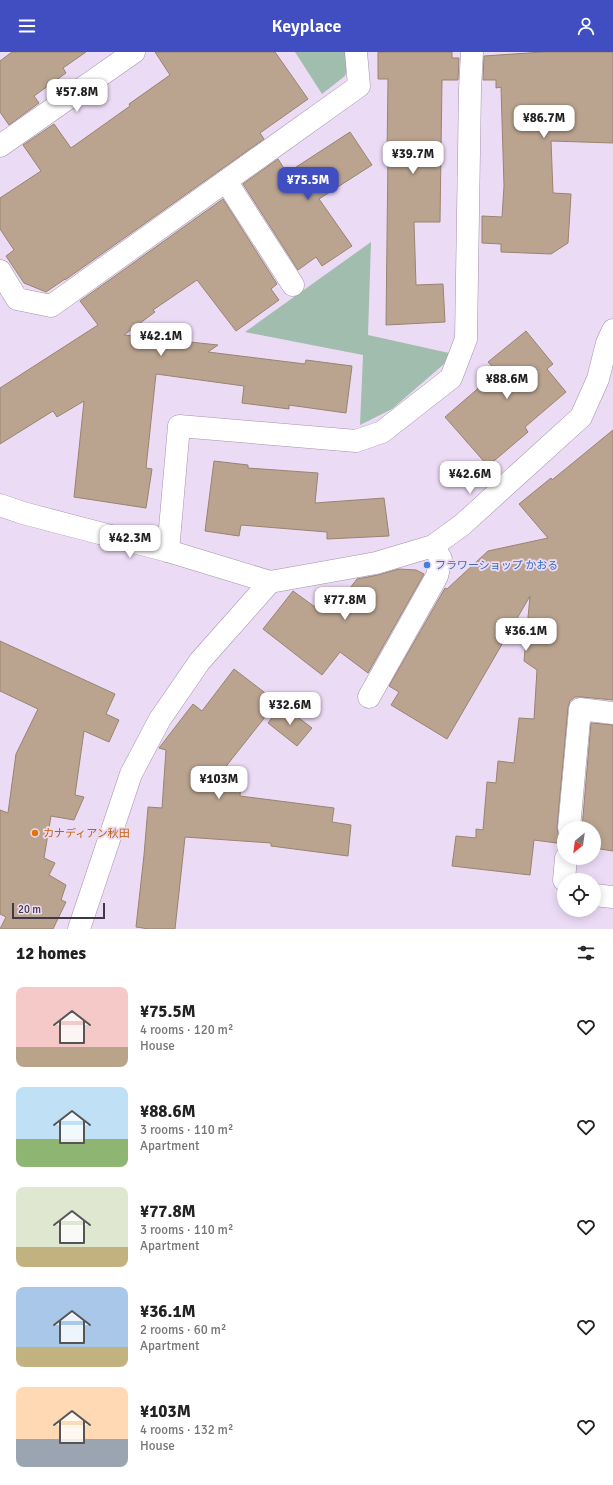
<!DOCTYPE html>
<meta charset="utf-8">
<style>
:root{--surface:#fff;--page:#f2f2f2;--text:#222;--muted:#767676;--accent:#404ec2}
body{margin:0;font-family:Signika,"Noto Sans JP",sans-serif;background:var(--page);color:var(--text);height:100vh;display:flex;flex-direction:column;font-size:15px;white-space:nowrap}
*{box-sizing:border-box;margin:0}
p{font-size:13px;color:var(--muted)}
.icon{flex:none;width:22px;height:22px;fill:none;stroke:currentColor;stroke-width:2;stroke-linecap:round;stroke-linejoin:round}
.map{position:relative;height:877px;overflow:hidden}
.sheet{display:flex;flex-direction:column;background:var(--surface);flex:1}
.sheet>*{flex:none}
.needle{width:26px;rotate:209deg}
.tools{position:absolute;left:557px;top:769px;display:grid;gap:8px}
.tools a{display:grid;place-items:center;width:44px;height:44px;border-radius:50%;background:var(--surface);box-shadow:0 2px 10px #0003;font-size:20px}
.scale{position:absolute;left:12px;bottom:10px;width:93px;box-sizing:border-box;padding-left:4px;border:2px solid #403944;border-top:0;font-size:11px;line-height:14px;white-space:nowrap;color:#403944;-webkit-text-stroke:3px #ecdbf5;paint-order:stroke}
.price{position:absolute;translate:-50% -34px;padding:0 9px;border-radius:8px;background:#fff;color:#222;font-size:13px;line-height:26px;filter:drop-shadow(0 1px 2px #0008)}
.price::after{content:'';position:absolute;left:50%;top:24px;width:12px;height:9px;margin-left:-6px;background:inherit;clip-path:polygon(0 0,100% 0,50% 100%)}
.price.selected{background:var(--accent);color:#fff}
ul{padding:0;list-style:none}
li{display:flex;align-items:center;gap:12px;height:100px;padding:0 16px}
li span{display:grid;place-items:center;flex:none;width:112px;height:80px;border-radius:8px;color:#555}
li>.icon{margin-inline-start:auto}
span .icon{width:48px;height:48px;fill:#fffc;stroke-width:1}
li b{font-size:17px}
h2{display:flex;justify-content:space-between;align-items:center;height:48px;padding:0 16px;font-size:17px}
header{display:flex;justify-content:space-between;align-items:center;height:52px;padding:0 16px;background:var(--accent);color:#fff;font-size:18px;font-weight:600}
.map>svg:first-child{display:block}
.green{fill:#a0bdae}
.building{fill:#baa490;stroke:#998370}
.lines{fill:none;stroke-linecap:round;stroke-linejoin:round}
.minor-casing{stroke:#a292aa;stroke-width:23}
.tertiary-casing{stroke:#a292aa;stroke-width:23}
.minor{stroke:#fff;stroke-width:22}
.tertiary{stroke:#fff;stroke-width:22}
.shop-dot{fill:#3f7fe0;stroke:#ecdbf5;stroke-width:1.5}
.food-dot{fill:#e8710a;stroke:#ecdbf5;stroke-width:1.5}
.labels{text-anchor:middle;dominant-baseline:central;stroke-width:3.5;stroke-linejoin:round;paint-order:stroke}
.shop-label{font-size:11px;fill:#366cbe;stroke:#ecdbf5;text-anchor:start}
.food-label{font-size:11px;fill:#c56008;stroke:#ecdbf5;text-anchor:start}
</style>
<header><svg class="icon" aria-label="menu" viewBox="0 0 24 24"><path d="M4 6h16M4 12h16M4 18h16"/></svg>Keyplace<svg class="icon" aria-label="person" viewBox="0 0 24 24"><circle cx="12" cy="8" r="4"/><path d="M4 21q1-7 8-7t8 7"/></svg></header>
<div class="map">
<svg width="613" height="877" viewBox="0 0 613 877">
<rect width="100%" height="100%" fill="#ecdbf5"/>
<g class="green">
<polygon points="295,0 352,0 345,24 322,42"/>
<polygon points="371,190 368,283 449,301 444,312 392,357 360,373 363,303 245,280"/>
</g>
<g class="building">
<polygon points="12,0 86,0 63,16 66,21 34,44 39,51 9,73 0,60 0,9"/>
<polygon points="155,0 275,0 308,47 260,81 264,87 65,228 65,227 46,240 24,231 6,204 14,198 0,177 0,146 41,119 23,93 54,72 71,96 130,54 129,52 170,23"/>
<polygon points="378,0 452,0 452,6 459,6 458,28 442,28 440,170 414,170 416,233 443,232 445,270 386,273 388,102 387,104 388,27 378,27"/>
<polygon points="543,0 613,0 613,91 551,89 553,141 571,142 568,191 551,202 501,200 501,192 482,191 482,164 502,165 504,134 501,35 496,36 496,28 483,28 484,4"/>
<polygon points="350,80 372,113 319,147 352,194 322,214 316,205 298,218 243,132 278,107 287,121"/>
<polygon points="223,147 277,232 271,237 279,248 236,279 197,228 153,258 155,260 124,283 218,293 208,300 305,312 306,308 352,314 346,361 289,353 289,357 242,351 244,334 156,322 146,416 152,417 146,456 74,445 84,349 57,365 53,359 0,392 0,336 98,273 80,249"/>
<polygon points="526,279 553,312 547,317 566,340 525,375 528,380 488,414 445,365 497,320 488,310"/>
<polygon points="613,378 613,648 582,645 575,645 570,649 568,655 557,775 558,782 564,787 564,792 534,788 530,823 452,814 456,784 476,786 476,777 483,778 487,730 496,731 498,709 514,711 519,666 534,667 537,618 524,609 530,544 447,687 391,653 399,640 389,634 445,536 447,537 488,499 548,486 519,452 551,426 552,428"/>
<polygon points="214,409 248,413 248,416 318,421 315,451 384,446 389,484 327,487 327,480 241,473 239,484 205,479"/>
<polygon points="399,517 416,518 424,522 368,621 340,600 322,623 263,577 293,539 315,555 321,547 334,557 357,527 378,523"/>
<polygon points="0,589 115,642 106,662 119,668 109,690 84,679 75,743 84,745 74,768 51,764 44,806 55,811 49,823 66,833 61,848 66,850 53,877 0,877 6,865 0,862 0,758 8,761 16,702 38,657 0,639"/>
<polygon points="234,617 277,650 216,727 241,729 240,744 334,756 332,770 351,773 348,804 271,794 271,791 185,785 175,877 149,877 136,875 144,803 148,755 162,756 166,698 159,696 193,652 202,659"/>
<polygon points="282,653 312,676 297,694 268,671"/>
<polygon points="591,671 613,673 613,799 594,796 594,776 582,776"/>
</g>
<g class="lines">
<defs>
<g id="minor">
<polyline points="0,94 134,0"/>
<polyline points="226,129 293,233"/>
<polyline points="0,219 17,247 51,254 359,34 356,0"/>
<polyline points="168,499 179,374 356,389 382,380 451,326 466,287 470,37 472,0"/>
<polyline points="369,645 437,524 441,507 433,494"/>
<polyline points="569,776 580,657 613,661"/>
<polyline points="564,828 566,806"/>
<polyline points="594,843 613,845"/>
<polyline points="79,877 131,722 160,667 200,609 270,530"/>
</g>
<polyline id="tertiary" points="0,453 23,461 168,499 270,530 376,511 433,494 462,473 581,365 598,327 607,291 613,278"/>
</defs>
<use href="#minor" class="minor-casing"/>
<use href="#tertiary" class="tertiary-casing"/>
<use href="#minor" class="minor"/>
<use href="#tertiary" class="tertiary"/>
</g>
<circle class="shop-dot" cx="427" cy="513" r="4"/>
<circle class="food-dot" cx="35" cy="781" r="4"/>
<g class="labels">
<g class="shop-label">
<text x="435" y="513">フラワーショップ かおる</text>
</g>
<g class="food-label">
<text x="43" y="781">カナディアン秋田</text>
</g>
</g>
</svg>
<div class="tools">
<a><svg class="needle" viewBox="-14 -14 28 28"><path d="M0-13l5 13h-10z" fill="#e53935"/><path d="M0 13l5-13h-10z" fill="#767676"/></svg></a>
<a><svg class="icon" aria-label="locate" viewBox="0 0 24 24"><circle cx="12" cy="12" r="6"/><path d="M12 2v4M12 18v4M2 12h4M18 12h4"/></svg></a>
</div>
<div class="scale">20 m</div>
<b class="price" style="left:77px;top:61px">¥57.8M</b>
<b class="price" style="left:544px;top:87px">¥86.7M</b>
<b class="price" style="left:413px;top:123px">¥39.7M</b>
<b class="price selected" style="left:308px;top:149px">¥75.5M</b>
<b class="price" style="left:161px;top:305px">¥42.1M</b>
<b class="price" style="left:507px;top:348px">¥88.6M</b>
<b class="price" style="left:470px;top:443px">¥42.6M</b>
<b class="price" style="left:130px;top:507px">¥42.3M</b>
<b class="price" style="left:345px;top:569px">¥77.8M</b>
<b class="price" style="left:526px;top:600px">¥36.1M</b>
<b class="price" style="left:290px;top:674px">¥32.6M</b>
<b class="price" style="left:219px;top:748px">¥103M</b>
</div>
<section class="sheet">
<h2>12 homes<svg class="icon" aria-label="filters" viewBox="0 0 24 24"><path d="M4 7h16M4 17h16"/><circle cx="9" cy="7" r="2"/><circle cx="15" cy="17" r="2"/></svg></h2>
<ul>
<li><span style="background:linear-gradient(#f6c9c9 75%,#b9a48a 0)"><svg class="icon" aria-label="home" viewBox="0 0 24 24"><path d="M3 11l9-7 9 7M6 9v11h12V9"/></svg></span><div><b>¥75.5M</b><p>4 rooms · 120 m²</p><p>House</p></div><svg class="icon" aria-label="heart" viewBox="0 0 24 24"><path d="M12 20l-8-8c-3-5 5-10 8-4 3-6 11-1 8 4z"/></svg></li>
<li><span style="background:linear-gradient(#bfe0f5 65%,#8fb573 0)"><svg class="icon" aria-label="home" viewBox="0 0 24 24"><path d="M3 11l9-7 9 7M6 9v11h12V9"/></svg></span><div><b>¥88.6M</b><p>3 rooms · 110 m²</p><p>Apartment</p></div><svg class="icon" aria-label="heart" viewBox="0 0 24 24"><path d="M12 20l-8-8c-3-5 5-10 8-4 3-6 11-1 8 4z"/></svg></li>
<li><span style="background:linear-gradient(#dfe7d0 75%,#c2b280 0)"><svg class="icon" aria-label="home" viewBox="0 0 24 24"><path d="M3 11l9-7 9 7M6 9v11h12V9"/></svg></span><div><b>¥77.8M</b><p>3 rooms · 110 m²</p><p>Apartment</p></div><svg class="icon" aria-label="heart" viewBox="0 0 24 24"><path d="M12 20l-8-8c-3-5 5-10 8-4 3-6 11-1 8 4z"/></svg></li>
<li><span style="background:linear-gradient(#a9c7e8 75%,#c2b280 0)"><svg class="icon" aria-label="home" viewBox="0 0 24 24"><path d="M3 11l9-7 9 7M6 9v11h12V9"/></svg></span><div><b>¥36.1M</b><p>2 rooms · 60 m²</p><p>Apartment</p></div><svg class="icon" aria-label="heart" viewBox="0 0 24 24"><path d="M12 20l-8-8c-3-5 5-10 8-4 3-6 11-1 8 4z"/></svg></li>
<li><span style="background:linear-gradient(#ffd9b3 65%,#9aa5b1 0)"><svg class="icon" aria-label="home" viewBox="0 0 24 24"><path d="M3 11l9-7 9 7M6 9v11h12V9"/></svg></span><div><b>¥103M</b><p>4 rooms · 132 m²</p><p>House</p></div><svg class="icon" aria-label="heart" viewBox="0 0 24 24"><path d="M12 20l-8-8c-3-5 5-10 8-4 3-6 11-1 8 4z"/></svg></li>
</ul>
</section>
